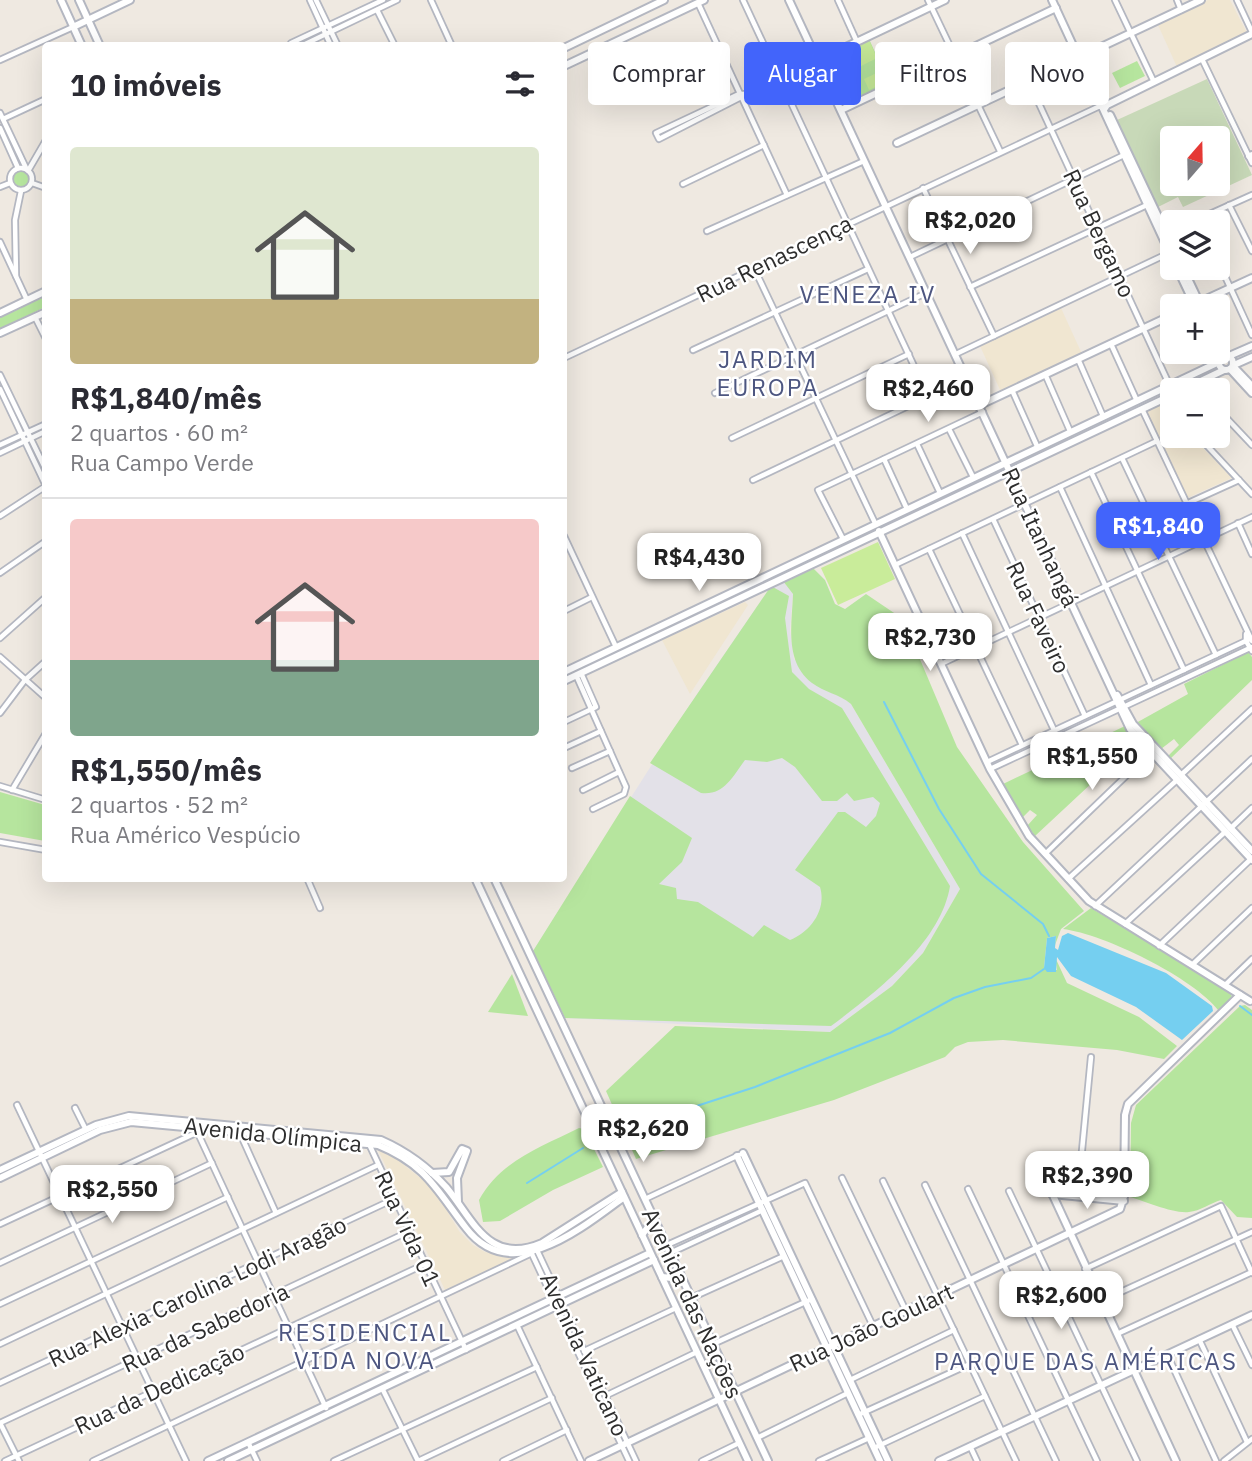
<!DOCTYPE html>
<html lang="pt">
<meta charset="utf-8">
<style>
:root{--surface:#fff;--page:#f7f7f7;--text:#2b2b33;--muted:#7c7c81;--line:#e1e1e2;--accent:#4264fb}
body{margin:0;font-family:"IBM Plex Sans",sans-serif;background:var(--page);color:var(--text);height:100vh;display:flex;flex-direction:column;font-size:26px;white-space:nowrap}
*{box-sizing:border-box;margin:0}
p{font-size:23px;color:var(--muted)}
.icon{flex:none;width:38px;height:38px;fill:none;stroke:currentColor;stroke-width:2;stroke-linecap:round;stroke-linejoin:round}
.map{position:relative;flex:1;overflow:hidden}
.panel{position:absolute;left:42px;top:42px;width:525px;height:840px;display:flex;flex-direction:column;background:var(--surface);border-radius:7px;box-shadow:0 7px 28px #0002}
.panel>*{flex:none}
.guide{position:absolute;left:588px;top:42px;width:558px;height:63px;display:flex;gap:14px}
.needle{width:46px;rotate:20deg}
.fabs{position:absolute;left:1160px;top:126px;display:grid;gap:14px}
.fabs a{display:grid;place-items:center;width:70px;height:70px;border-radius:7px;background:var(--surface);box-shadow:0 7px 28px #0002;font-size:35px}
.price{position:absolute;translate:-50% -60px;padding:0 16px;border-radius:14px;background:#fff;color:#222;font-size:23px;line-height:46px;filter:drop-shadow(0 2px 4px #0008)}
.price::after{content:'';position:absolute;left:50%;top:42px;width:21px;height:16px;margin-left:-10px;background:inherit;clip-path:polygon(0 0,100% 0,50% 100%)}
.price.on{background:var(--accent);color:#fff}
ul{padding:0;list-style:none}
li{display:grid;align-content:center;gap:14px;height:371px;padding:0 28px}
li+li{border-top:2px solid var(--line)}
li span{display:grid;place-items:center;height:217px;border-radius:7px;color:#555}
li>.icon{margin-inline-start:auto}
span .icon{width:126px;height:126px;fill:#fffc;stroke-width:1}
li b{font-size:30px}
h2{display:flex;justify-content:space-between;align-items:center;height:84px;padding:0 28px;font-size:30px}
.tag{padding:0 24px;border-radius:7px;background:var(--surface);box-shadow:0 7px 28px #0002;font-size:24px;line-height:63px}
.tag.on{background:var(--accent);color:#fff}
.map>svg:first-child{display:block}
.industrial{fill:#e3e1e8}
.education{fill:#f0e6d1}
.green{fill:#b6e59e}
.cemetery{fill:#c8d9b8;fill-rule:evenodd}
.pitch{fill:#c9ec9a}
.water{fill:#75cff0}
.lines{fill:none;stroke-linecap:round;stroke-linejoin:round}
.stream{stroke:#75cff0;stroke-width:2}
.street-casing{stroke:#b4b7c1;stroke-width:8}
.secondary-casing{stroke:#b4b7c1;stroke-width:10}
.street{stroke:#fff;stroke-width:4.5}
.secondary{stroke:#fff;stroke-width:6}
.labels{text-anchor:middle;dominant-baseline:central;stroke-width:5;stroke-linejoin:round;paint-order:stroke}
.street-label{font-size:23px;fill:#2e2e2e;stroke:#fff}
.neighbourhood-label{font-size:24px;letter-spacing:2px;fill:#4d5680;stroke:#fff}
</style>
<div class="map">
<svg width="1252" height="1461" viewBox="0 0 1252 1461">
<rect width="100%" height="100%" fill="#efe9e1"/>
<polygon class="industrial" points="783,581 793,594 790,630 794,659 851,704 960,889 923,953 892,986 830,1032 565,1018 533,951 695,697 771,586"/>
<g class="education">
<polygon points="1208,0 1230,0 1247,33 1177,67 1158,25"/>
<polygon points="1061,308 1082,354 1001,392 980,346"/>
<polygon points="1160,404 1172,416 1172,436 1191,436 1232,478 1187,498 1145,410"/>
<polygon points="745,602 748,605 690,694 662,640"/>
<polygon points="378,1150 398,1160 434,1189 459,1231 473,1245 485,1252 515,1258 445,1290"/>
</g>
<g class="green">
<polygon points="869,39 889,83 843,104 823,61"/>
<polygon points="1137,61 1145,76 1120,88 1112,73"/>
<circle cx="21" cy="179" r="8"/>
<polygon points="45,296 45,307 0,329 0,317"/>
<path d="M813 568 825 580 835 604 845 609 866 594 903 619 957 747 1023 842 1084 911 1061 929 1055 945 1056 936 1047 938 1044 968 1057 970 1055 957 1067 983 1139 1017 1177 1046 1164 1059 1117 1050 1003 1040 968 1042 955 1047 945 1057 834 1100 636 1159 606 1091 675 1026 830 1032 892 986 923 953 960 889 851 704C839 694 824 692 812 683 784 662 792 624 793 594L783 581Z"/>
<path d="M771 586 789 596 785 618 792 672 809 689 842 708 950 886C941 943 874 994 831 1026L565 1018 533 951 630 796 692 838 682 862 659 884 676 888 677 899 698 902 753 937 764 925 790 940C810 932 827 910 820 887L795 870 838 812H845L866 827 876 816 880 803 873 797 854 801 847 793 837 801H822L795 767 782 758 767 762 745 760C733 776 724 796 701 793L650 763Z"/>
<polygon points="1248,652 1252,657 1252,680 1170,759 1168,756 1179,745 1174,739 1161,749 1136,723 1188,694 1184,684"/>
<polygon points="1125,726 1137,741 1035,836 1027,826 1037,815 1030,810 1021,819 1003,784"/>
<polygon points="0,792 45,805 45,841 0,833"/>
<path d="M1091 908 1231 992 1232 999 1219 1011C1194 978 1104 934 1063 929Z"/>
<polygon points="512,974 528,1016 488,1012"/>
<path d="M1245 1005 1252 1010V1218L1237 1217 1221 1200C1211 1203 1200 1211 1189 1212 1173 1214 1145 1201 1130 1197L1131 1123 1136 1105 1240 1006Z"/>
<path d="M579 1128 584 1129 603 1167 553 1190 500 1221 483 1222 479 1200C500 1161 541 1147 579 1128Z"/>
</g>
<path class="cemetery" d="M1207 79 1252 175 1183 207 1178 197 1158 207 1117 120ZM1172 138H1218V184H1172Z"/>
<g class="pitch">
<polygon points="869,40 877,58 853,70 845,52"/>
<polygon points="883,70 888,81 869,90 864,79"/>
<polygon points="878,542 895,579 838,605 821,568"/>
</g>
<polygon class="water" points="1068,933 1166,973 1212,1006 1213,1011 1182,1040 1136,1007 1071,976 1057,957 1056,972 1047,972 1044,968 1047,938 1056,936 1055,948 1058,950 1062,936"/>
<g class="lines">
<g class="stream">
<polyline points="884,702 939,809 981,874 1043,924 1049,936"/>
<polyline points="1240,1006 1252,1015"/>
<polyline points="629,1128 755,1087 890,1033 954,998 985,987 1031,978 1044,969"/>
<polyline points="527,1183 583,1148"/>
</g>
<defs>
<g id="street">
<polyline points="310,0 331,46"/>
<polyline points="316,0 338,46"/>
<polyline points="431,0 452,46"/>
<polyline points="743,0 928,396"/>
<polyline points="838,0 857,42"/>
<polyline points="928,0 1000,151"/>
<polyline points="1115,0 1154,82"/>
<polyline points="1177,0 1181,10"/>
<polyline points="1237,0 1252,32"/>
<polyline points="698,3 787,195"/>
<polyline points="377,10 395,46"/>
<polyline points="292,46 291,43 383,0"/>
<polyline points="301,46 397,0"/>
<polyline points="1202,59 1252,163"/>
<polyline points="0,60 73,27"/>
<polyline points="1029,82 1169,384"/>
<polygon points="739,94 747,94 659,139 656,133"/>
<polyline points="0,113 26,168"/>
<polyline points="3,119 46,99"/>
<polyline points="0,128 18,168"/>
<circle cx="21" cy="179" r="11"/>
<polyline points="28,171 46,140"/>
<polyline points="32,183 46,188"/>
<polyline points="683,184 764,145"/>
<polyline points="0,187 10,183"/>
<polyline points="923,188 994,336"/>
<polyline points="1229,205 1252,251"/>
<polyline points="1192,222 1252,195"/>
<polyline points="707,231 864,161"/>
<polyline points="0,242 27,300"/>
<polyline points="910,257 1124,155"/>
<polyline points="1218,261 1252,335"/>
<polyline points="754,268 875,523"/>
<polyline points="16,276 15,220 21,191"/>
<polyline points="970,287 1147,205"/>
<polyline points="35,317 46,339"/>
<polyline points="1111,344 1137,401"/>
<polyline points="693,350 868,269"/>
<polyline points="956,354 1169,253"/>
<polyline points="564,358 1100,106"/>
<polyline points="1078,359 1103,416"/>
<polyline points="1045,374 1070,431"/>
<polyline points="0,375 46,470"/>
<polyline points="1195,384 1201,390"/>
<polyline points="0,389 46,486"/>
<polyline points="1012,390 1037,446"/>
<polyline points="715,393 926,293"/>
<polyline points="1164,399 1172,408"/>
<polyline points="1142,409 1252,641"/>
<polyline points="1218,409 1252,445"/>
<polyline points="949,429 973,477"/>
<polyline points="1198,436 1252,494"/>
<polyline points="732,438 909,354"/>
<polyline points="917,444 940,493"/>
<polyline points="0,445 46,424"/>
<polyline points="0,453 46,431"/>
<polyline points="1122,458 1216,655"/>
<polyline points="884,459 907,509"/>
<polyline points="1091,472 1184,670"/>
<polyline points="753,480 967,378"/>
<polyline points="1060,487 1151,685"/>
<polyline points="1186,504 1239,480"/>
<polyline points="0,516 46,486"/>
<polyline points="993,519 1085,716"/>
<polyline points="1238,523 1252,554"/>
<polyline points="962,533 1054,730"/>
<polyline points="564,536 616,647"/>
<polyline points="843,539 818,490 983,412"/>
<polyline points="929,549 1022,745"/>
<polyline points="895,565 1157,441"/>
<polyline points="0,573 46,541"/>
<polyline points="564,611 592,597"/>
<polyline points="1246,634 1246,641 1252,651"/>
<polyline points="0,638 46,597"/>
<polyline points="0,657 46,698"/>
<polyline points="941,664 1252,517"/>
<polyline points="576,675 626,787 624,794 593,809"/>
<polyline points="0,713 25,680 46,661"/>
<polyline points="564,722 596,707 581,673"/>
<polyline points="564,748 601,731"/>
<polyline points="987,762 1252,638"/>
<polyline points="572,768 610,751"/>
<polyline points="990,769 1252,647"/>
<polyline points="1181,775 1252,709"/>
<polyline points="0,786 46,800"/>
<polyline points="12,790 46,733"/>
<polyline points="583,790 619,772"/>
<polyline points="1230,829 1252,808"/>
<polyline points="0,842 46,850"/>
<polyline points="1045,854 1152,751"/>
<polyline points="307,878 320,908"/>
<polyline points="1068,879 1177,780"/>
<polyline points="1095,906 1252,759"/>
<polyline points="1125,924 1225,832"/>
<polyline points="1159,946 1251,859"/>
<polyline points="1192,965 1252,908"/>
<polyline points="1225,985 1252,959"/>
<polyline points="17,1105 186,1461"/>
<polyline points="75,1108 86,1130"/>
<polyline points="195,1127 326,1408"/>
<polyline points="239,1131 276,1213"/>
<polyline points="369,1144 466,1350"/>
<polyline points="842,1178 906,1311"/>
<polyline points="883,1181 1016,1461"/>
<polyline points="925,1185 1056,1461"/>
<polyline points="968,1189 1097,1461"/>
<polyline points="1009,1191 1137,1461"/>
<polyline points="1078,1192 1091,1057"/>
<polyline points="645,1199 739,1155"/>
<polyline points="0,1224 198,1132"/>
<polyline points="667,1245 805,1183 873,1326"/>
<polyline points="535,1246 636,1461"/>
<polyline points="531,1252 629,1461"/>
<polyline points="670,1253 763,1210"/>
<polyline points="0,1263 212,1163"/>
<polyline points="1085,1269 1221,1206 1252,1273"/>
<polyline points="691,1298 784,1256"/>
<polyline points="1101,1301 1252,1232"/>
<polyline points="0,1304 228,1197"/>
<polyline points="1232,1324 1252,1365"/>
<polyline points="517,1325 581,1461"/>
<polyline points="1117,1334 1252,1272"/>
<polyline points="1199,1339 1247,1442"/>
<polyline points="0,1344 378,1165"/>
<polyline points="713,1344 812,1299"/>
<polyline points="584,1351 676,1308"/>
<polyline points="1167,1354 1216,1461"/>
<polyline points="850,1380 954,1330"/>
<polyline points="0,1383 394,1199"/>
<polyline points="382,1388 418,1461"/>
<polyline points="605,1396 697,1352"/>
<polyline points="858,1415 970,1364"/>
<polyline points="0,1423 410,1231"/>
<polyline points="0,1423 19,1461"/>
<polyline points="757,1438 848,1393"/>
<polyline points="248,1442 257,1461"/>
<polyline points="970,1446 977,1461"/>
<polyline points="874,1448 985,1396"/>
<polyline points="5,1461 425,1264"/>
<polyline points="93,1461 532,1253"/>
<polyline points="334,1461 537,1367"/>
<polyline points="418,1461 552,1398"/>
<polyline points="503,1461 567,1430"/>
<polyline points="702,1461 739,1443"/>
<polyline points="819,1461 869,1438"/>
<polyline points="1224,1461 1252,1439"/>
</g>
<g id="secondary">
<polyline points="61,0 82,46"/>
<polyline points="79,0 100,46"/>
<polyline points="789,0 1130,729 1252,860"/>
<polyline points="1052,0 1100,104"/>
<polyline points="73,27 130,0"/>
<polyline points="564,48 664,0"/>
<polyline points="564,66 704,0"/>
<polyline points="747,94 945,0"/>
<polyline points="1100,106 1105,108 1107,105 1252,34"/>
<polyline points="1103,109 1172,258"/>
<polyline points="841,110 1056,8"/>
<polyline points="1110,115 1172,246"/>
<polyline points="897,143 1201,0"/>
<polyline points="1249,156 1252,155"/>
<polyline points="1177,268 1195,306"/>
<polyline points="1183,268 1201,306"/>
<polyline points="1191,306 1252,278"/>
<polyline points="0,313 46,291"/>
<polyline points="0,333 46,312"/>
<polyline points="1218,342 1224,356"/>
<circle cx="1226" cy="363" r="7"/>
<polyline points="1229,356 1252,346"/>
<polyline points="1234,365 1252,357"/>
<polyline points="1233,366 1252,386"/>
<polyline points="1230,369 1252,393"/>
<polyline points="1182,390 1224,370"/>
<polyline points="980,405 1172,315"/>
<polyline points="879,531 990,769 1029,836 1089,901 1250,1001"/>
<polyline points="564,672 1219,362"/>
<polyline points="564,681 1172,395"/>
<polyline points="1117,695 1133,724 1252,851"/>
<polyline points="475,878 748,1461"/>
<polyline points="494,878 768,1461"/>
<polyline points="743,1153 888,1461"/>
<polyline points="737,1156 880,1461"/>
<path d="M0 1170 96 1125 129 1116 381 1140C406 1151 427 1166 446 1187 473 1219 488 1266 542 1243L622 1192"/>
<polyline points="432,1173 449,1172 462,1149 467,1151 457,1178 458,1202"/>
<path d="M0 1178 100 1130 131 1122 378 1145C427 1165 437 1191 466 1228 511 1287 582 1228 624 1197"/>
<polyline points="1052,1194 1124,1201"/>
<polyline points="1124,1196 1050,1189 1176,1461"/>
<polyline points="642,1235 648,1227 658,1228"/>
<polyline points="662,1277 672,1278 678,1270"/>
<polyline points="208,1461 650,1253"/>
<polyline points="228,1461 654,1260"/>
<polyline points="589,1461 1120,1209 1124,1196 1125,1115 1128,1104 1240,995"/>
<polyline points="939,1461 1252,1315"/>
</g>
</defs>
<use href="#street" class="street-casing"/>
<use href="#secondary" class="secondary-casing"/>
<use href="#street" class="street"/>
<use href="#secondary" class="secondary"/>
</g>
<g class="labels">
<g class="street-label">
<text transform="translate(1100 233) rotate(65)">Rua Bergamo</text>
<text transform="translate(774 258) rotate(-26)">Rua Renascença</text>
<text transform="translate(1041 537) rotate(65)">Rua Itanhangá</text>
<text transform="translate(1039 617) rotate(65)">Rua Faveiro</text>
<text transform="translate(273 1134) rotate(6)">Avenida Olímpica</text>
<text transform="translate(408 1228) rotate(65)">Rua Vida 01</text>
<text transform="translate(197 1291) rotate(-25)">Rua Alexia Carolina Lodi Aragão</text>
<text transform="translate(693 1303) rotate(65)">Avenida das Nações</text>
<text transform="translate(205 1327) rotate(-25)">Rua da Sabedoria</text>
<text transform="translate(871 1327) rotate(-25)">Rua João Goulart</text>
<text transform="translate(585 1354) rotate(65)">Avenida Vaticano</text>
<text transform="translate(159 1388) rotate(-25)">Rua da Dedicação</text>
</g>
<g class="neighbourhood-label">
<text x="868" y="294">VENEZA IV</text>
<text x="768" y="359">JARDIM<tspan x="768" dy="28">EUROPA</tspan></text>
<text x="365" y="1332">RESIDENCIAL<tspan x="365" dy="28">VIDA NOVA</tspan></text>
<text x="1086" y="1361">PARQUE DAS AMÉRICAS</text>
</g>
</g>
</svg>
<div class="fabs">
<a><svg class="needle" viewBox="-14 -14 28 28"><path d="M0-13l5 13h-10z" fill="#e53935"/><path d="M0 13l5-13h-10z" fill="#7c7c81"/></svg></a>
<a><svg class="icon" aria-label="layers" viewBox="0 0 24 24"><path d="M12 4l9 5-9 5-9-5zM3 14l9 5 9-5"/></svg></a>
<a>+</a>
<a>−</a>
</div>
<b class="price" style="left:970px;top:256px">R$2,020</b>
<b class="price" style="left:928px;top:424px">R$2,460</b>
<b class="price on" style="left:1158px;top:562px">R$1,840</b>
<b class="price" style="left:699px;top:593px">R$4,430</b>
<b class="price" style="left:930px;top:673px">R$2,730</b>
<b class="price" style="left:1092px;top:792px">R$1,550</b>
<b class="price" style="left:643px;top:1164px">R$2,620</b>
<b class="price" style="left:1087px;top:1211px">R$2,390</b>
<b class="price" style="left:112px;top:1225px">R$2,550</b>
<b class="price" style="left:1061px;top:1331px">R$2,600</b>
<div class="guide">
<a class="tag">Comprar</a>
<a class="tag on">Alugar</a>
<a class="tag">Filtros</a>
<a class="tag">Novo</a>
</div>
<section class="panel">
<h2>10 imóveis<svg class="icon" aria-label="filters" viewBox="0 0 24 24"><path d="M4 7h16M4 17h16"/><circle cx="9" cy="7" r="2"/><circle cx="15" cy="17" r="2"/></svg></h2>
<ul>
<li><span style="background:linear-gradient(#dfe7d0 70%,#c2b280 0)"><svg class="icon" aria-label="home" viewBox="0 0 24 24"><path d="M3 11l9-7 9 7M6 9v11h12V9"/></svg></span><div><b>R$1,840/mês</b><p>2 quartos · 60 m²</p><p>Rua Campo Verde</p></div></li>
<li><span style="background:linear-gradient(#f6c9c9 65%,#7fa58c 0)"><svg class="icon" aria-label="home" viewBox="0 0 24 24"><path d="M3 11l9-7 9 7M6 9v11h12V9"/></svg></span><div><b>R$1,550/mês</b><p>2 quartos · 52 m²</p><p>Rua Américo Vespúcio</p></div></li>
</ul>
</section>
</div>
